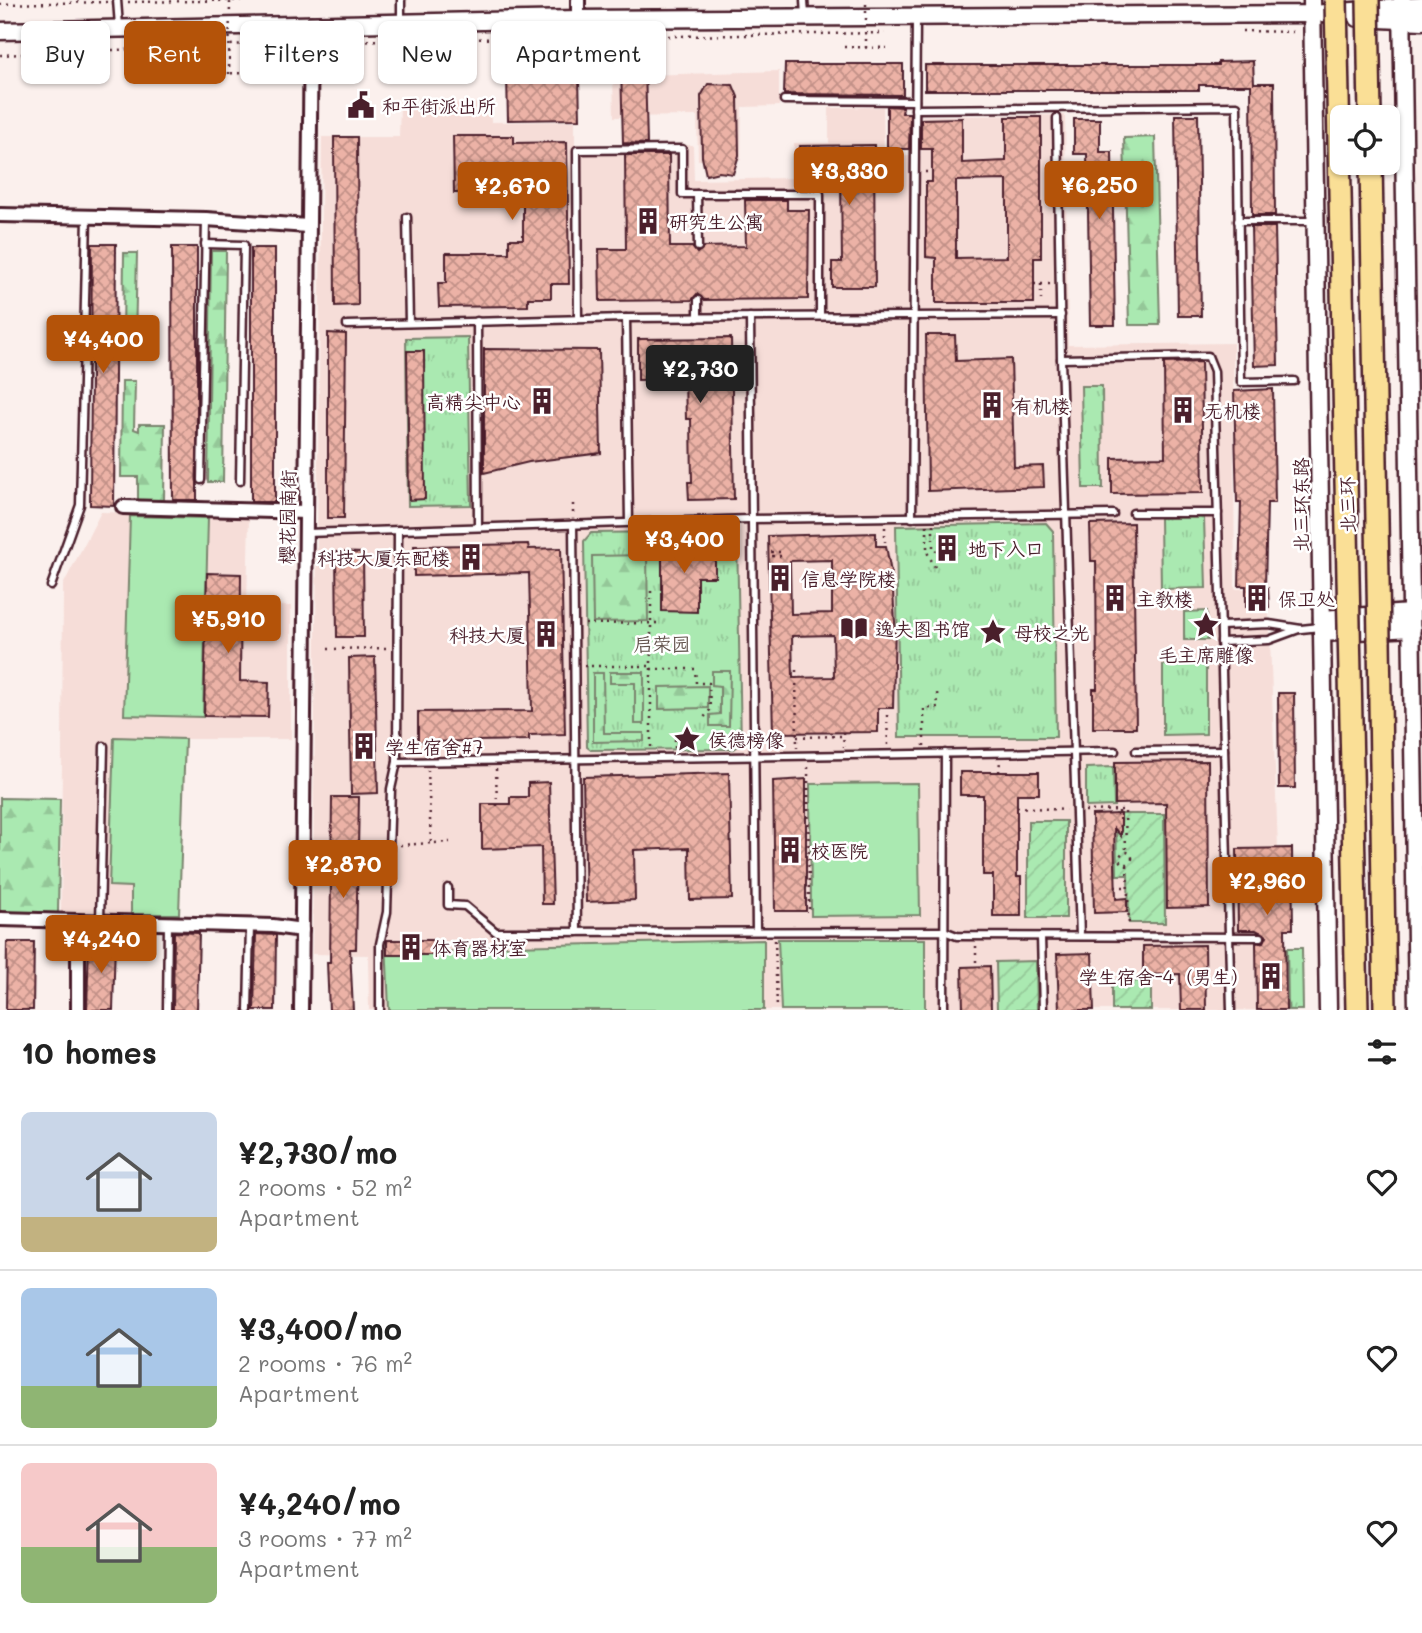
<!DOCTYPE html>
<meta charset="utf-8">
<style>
:root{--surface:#fff;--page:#f6f6f6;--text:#222;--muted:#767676;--line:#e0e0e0;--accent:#b45309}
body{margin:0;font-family:Mali,"LXGW WenKai TC",sans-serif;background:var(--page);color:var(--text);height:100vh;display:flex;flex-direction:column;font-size:26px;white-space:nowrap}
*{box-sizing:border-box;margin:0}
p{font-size:23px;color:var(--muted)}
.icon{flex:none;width:38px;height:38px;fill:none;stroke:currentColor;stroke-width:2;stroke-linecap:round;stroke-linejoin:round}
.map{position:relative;height:1010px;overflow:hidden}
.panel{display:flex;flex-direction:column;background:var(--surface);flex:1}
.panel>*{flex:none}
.top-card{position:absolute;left:21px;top:21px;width:700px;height:63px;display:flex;gap:14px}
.tools{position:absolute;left:1330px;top:105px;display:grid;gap:14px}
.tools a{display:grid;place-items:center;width:70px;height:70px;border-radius:10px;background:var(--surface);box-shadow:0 2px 5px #0004;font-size:35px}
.price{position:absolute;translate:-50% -60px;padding:0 16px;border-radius:7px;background:var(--accent);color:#fff;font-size:23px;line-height:46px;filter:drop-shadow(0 2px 4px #0008)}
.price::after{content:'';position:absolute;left:50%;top:42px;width:21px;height:16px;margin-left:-10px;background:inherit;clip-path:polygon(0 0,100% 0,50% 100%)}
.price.current{background:#222;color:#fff}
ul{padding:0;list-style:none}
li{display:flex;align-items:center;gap:21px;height:175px;padding:0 21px}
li+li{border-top:2px solid var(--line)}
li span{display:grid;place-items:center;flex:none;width:196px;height:140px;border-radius:10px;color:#555}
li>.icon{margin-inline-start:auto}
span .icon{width:84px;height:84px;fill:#fffc;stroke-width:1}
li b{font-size:30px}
h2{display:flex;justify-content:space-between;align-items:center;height:84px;padding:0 21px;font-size:30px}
.chip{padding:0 24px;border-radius:10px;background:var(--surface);box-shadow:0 2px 5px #0004;font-size:24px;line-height:63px}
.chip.current{background:var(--accent);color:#fff}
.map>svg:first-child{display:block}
.built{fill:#f6ddd8}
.grass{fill:url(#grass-tufts);stroke:#7a846e;stroke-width:2}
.forest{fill:url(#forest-firs);stroke:#7a846e;stroke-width:2}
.garden{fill:url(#garden-furrows);stroke:#7a846e;stroke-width:2}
.pitch{fill:#aae9b1;stroke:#7a846e;stroke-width:2}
.building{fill:url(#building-cross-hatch);stroke:#4a1f2b;stroke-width:2;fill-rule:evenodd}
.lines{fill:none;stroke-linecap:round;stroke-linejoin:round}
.service-casing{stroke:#4a1f2b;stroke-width:11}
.minor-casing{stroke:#4a1f2b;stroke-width:18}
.tertiary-casing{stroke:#4a1f2b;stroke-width:21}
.trunk-casing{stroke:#4a1f2b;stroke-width:26}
.path{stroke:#4a1f2b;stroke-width:2.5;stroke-dasharray:2 5;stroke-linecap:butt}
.service{stroke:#fff;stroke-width:6}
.minor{stroke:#fff;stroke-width:12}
.tertiary{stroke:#fff;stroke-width:16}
.trunk{stroke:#fadf96;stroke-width:21}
.trunk-bridge-casing{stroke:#4a1f2b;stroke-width:26;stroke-linecap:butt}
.path-bridge{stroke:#4a1f2b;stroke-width:2.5;stroke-dasharray:2 5;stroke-linecap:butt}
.trunk-bridge{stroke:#fadf96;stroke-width:21}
.labels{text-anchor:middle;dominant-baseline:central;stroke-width:5;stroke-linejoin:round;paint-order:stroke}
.poi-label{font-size:19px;fill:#4a1f2b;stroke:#fff;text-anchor:start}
.street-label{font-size:19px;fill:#4a1f2b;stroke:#fff}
.park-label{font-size:19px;fill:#62524c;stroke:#fff}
</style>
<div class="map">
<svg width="1422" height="1010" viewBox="0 0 1422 1010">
<defs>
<pattern id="grass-tufts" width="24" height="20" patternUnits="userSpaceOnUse" patternTransform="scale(1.75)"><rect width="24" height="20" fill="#aae9b1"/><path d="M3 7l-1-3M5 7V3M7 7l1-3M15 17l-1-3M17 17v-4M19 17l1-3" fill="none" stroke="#94c798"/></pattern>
<pattern id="forest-firs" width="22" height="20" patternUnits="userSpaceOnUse" patternTransform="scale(1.75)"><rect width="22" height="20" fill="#aae9b1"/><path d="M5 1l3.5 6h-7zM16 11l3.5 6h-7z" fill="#94c798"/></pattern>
<pattern id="garden-furrows" width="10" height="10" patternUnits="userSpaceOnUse" patternTransform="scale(1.75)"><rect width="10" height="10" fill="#aae9b1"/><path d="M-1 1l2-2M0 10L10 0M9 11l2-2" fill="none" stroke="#94c798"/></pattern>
<pattern id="building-cross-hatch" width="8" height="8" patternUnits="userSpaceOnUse" patternTransform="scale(1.75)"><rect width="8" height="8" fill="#ecb2a6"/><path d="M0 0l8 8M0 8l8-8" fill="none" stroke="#c19087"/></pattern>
</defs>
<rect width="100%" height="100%" fill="#fbf0ed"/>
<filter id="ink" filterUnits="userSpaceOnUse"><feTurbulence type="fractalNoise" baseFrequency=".0143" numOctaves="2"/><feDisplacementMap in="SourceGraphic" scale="14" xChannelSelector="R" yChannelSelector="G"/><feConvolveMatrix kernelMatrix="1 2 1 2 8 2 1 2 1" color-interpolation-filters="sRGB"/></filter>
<g filter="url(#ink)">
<g class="built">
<polygon points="779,71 779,106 742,107 741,160 698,160 697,116 614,117 613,76"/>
<polygon points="490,103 491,122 575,121 575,146 693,145 694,180 793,178 794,143 829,143 829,108 883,107 884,156 921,156 922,116 1065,115 1068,345 1233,343 1235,589 1268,588 1278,848 1237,849 1238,929 1285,929 1286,1010 369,1010 368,955 312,954 322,137 399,137 400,104"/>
<polygon points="101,512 249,516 247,605 291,606 291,739 186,739 179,914 61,913 63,585"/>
</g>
<g class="grass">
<polygon points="468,337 471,505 408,506 406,338"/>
<polygon points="1081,386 1102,386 1103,488 1083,488"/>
<polygon points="1204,517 1206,588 1161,589 1160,518"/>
<polygon points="1046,523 1053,531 1056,737 899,737 896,526"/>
<polygon points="732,531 737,535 741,744 734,749 591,750 587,747 584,541 591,533"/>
<polygon points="1207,611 1208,640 1184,640 1184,612"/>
<polygon points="1206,664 1206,734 1163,735 1163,665"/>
<polygon points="1113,767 1114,806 1086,807 1086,768"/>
<polygon points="1287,948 1302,948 1303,1010 1288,1010"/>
</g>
<g class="forest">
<polygon points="1155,137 1160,325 1129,325 1124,138"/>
<polygon points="211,251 226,251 223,482 208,482"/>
<polygon points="124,253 137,253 135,342 123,342"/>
<polygon points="122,381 135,381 134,429 139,431 139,424 165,424 164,501 138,501 138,477 121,477"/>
<polygon points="647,555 648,621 593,622 592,556"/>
<polygon points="712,671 730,671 729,726 710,726 710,715 720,714 720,686 712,685"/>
<polygon points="610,672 644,672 644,724 635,724 635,683 610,683"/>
<polygon points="593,673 603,673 604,733 644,733 644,741 593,742"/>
<polygon points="708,686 708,708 659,709 659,687"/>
<polygon points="0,798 60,799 58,913 0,912"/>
</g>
<g class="garden">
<polygon points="1116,814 1164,814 1165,923 1129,923 1128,875 1117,875"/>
<rect x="1028" y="821" width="38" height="97"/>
<polygon points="1036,961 1037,1010 997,1010 996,962"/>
<rect x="1112" y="981" width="39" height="29"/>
</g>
<g class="pitch">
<polygon points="130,516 208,518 203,717 124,715"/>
<polygon points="114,737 185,739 179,914 131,914 131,887 109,886"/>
<polygon points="918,783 920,915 811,916 810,784"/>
<polygon points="778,939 925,939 925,1010 781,1010"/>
<polygon points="386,940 435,940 436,955 471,947 764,940 764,1010 389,1010"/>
</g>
<g class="building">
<polygon points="1253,61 1254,83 1274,83 1275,215 1252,215 1251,85 1199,85 1199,90 925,90 925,65 1218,65 1218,62"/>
<polygon points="785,64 903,64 903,95 784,94"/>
<polygon points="621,66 645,66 647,144 623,143"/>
<polygon points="579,76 580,119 508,120 507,77"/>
<polygon points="708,84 733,85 738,97 739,155 733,174 719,172 706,175 702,157 701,96"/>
<polygon points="887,106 903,107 902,113 910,113 909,149 887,149"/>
<polygon points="1175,115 1198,115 1201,316 1178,316"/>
<path d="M1006 117H1041V258H1034V303H936V258L926 257V182H932V149H921V119L962 118V163L1006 161ZM1007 180V257L956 258V181Z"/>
<polygon points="1074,119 1100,119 1100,152 1112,152 1115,325 1090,325 1087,154 1074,154"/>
<polygon points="453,136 514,136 514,143 567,142 569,284 551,284 551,298 528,298 528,306 439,307 438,283 446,283 446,253 509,253 509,239 523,239 523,204 505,204 505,193 454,193"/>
<polygon points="334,137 357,137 358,305 335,306"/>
<polygon points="874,145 875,287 832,287 832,262 842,262 841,178 800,178 800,146"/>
<polygon points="625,155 669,155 670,247 692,247 697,253 704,247 746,246 745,200 787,200 787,210 809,210 808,299 704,300 697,294 692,300 600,301 599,249 626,249"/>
<polygon points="1251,227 1275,227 1278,365 1254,366"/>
<polygon points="92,244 116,244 114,506 90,505"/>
<polygon points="172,247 197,247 197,500 173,500"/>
<rect x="251" y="248" width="24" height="254"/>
<polygon points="328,333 346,334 344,518 328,518"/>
<polygon points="926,335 955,335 956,361 1011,359 1014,467 1043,466 1044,487 928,491"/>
<polygon points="731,338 734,499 689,500 688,482 692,482 691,419 686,419 685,379 638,380 638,339"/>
<polygon points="484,349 599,350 601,453 529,462 484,473"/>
<polygon points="407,351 424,351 425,499 409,500"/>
<polygon points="1201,362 1203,493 1112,494 1112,458 1165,457 1164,363"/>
<polygon points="1273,389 1275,503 1267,503 1265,588 1268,588 1269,607 1246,607 1246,586 1239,586 1241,502 1237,502 1234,391"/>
<polygon points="1133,523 1136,728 1093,728 1093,689 1097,689 1096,561 1091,561 1090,524"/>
<path d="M876 533V546H886L892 578 895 622 893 708H878V732L773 733 768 536ZM832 560V613L791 614 790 561ZM833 635 834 677 793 678 792 636Z"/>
<polygon points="662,543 715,547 715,577 697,577 697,612 662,611"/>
<polygon points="528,544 529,549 561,548 565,734 529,735 529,740 418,742 418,712 532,711 530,612 529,573 414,576 414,546"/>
<polygon points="336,552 363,553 364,637 337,637"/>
<polygon points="207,573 241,574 240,681 269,682 268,717 204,716"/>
<polygon points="375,657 378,793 351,794 349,658"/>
<polygon points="1278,693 1294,693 1295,788 1279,788"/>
<polygon points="1208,761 1209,907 1167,908 1166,803 1115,804 1115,762"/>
<polygon points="960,772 1039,772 1039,794 1017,794 1017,877 1021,877 1021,916 993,916 993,875 983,875 983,795 960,795"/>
<polygon points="729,773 732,899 690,900 689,848 634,850 635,900 586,902 583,777"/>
<polygon points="806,779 806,911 775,911 773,781"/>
<polygon points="549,782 553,904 542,904 541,847 482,849 482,804 510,804 510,797 528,797 528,783"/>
<polygon points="332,797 359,797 356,949 350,949 353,1010 329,1010 327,962 330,962"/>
<polygon points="1121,814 1121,836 1114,828 1116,899 1127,898 1127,912 1094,913 1092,815"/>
<polygon points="1292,848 1293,929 1285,929 1286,1010 1257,1010 1256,943 1264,942 1267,936 1256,930 1238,930 1237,849"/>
<polygon points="174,932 199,933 197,1010 173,1010"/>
<polygon points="256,934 276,935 275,1010 254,1010"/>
<polygon points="89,940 115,941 113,1010 87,1010"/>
<rect x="387" y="940" width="48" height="15"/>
<polygon points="7,942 34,942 33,1010 6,1010"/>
<polygon points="1205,945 1206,1010 1181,1010 1180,974 1143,975 1143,946"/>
<polygon points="1092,953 1094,1010 1059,1010 1057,954"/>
<polygon points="990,966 991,1010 963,1010 962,967"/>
</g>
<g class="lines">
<defs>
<g id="service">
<polyline points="117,0 119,26"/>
<polyline points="401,0 401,21"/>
<polyline points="804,0 805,16"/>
<polyline points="784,100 915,101"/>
<polyline points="915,109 1237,106 1241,382 1294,381"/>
<polyline points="1057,118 1061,359 1080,936"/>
<polyline points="697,194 698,247"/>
<polyline points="407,217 409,323"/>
<polyline points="1238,221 1313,221"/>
<polyline points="205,244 244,245 240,481"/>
<polyline points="698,300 698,318"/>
<polyline points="750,317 756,931"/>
<polyline points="626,318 629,522"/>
<polyline points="578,319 577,150 682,149 682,194 820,194 820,316"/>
<polyline points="477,321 478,527"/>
<polyline points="347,325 626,318 1061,315"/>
<polyline points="1061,359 1208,356 1214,371 1231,1010"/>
<polyline points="201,480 206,219"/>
<polyline points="1133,513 1218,513"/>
<polyline points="912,518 916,19"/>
<polyline points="573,524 577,932"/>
<polyline points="306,533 750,519 1113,514"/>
<polyline points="51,586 80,505 87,217"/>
<polyline points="1221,626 1269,624 1301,629 1320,627"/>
<polyline points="1221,642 1269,640 1299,629"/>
<polyline points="1136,751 1224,750"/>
<polyline points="397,762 1115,751"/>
<polyline points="448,888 448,905 465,906 496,932 944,931 957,936 1261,937"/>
<polyline points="100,921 104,746"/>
<polyline points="1041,937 1043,1010"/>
<polyline points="167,1010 168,923"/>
<polyline points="248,1010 250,926"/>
<polyline points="380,1010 380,944 387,912 391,789 397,762 398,530"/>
<polyline points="944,1010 945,753"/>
</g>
<g id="minor">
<polyline points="578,0 578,19"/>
<polyline points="0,215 206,219 308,226"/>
<polyline points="123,507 306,512"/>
<polyline points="0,919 273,926 302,930"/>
<polyline points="78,1010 78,921"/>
<polyline points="301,1010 311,23"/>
</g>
<g id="tertiary">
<polyline points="1312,0 1328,1010"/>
<polyline points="1402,0 1417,1010"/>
<polyline points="1358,18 1422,21"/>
<polyline points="0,31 578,19 1312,14 1422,6"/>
<polyline points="1322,619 1411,613"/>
<polyline points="1322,633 1412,628"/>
</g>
<polyline id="trunk" points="1379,640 1385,1010"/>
</defs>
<use href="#service" class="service-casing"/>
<use href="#minor" class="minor-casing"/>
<use href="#tertiary" class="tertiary-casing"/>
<use href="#trunk" class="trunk-casing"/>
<g class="path">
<polyline points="128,2 264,0"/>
<polyline points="0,4 107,2"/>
<polyline points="1242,31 1298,32"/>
<polyline points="325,41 885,33"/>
<polyline points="844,47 887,48"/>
<polyline points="0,55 297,42"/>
<polyline points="168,74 264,73"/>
<polyline points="925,172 932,172"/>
<polyline points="1034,284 1050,284"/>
<polyline points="1041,284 1041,305"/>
<polyline points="573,504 573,513"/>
<polyline points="933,524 933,550 937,551"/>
<polyline points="927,525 927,552 936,569"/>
<polyline points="885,527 885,542"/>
<polyline points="781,556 771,556 771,552 781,552"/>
<polyline points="419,561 419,550 431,550 431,563"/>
<polyline points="651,591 651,748"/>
<polyline points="585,624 662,623"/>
<polyline points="328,649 388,648"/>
<polyline points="584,666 651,666"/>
<polyline points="651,669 695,669 696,683 709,683 710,710 703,719"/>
<polyline points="796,670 797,748"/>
<polyline points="887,715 888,746"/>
<polyline points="843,732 844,747"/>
<polyline points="797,737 843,736"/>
<polyline points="924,746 924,709 938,707 937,692"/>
<polyline points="675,748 675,736"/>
<polyline points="808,767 809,914"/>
<polyline points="496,769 497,807"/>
<polyline points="428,770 431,844"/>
<polyline points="999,772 1000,761"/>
<polyline points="1017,807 1066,810"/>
<polyline points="1085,811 1125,810 1126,852"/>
<polyline points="1119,811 1120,831 1126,835"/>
<polyline points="400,845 450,842"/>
<circle cx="1126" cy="858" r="6"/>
<polyline points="1127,865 1129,928"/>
<polyline points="1115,887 1126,887"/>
<polyline points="775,940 777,1010"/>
<polyline points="976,946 976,967"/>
</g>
<use href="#service" class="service"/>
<use href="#minor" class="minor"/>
<use href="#tertiary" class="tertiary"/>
<use href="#trunk" class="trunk"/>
<defs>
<g id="trunk-bridge">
<polyline points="1336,0 1357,1010"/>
<polyline points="1368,0 1370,117"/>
<polyline points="1371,163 1379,640"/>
</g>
</defs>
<use href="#trunk-bridge" class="trunk-bridge-casing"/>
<g class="path-bridge">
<polyline points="866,48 866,0"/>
<polyline points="229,74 230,0"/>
</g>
<use href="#trunk-bridge" class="trunk-bridge"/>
</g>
</g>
<defs>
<symbol id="civic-bare" viewBox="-9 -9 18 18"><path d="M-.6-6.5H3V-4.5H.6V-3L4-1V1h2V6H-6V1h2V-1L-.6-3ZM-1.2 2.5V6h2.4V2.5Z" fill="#4a1f2b" stroke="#fff" stroke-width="2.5" paint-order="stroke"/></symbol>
<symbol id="building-bare" viewBox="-9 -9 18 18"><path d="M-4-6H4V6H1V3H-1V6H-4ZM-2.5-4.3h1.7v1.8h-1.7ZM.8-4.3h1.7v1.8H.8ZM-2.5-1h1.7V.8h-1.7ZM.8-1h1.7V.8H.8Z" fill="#4a1f2b" stroke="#fff" stroke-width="2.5" paint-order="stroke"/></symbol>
<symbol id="sight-bare" viewBox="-9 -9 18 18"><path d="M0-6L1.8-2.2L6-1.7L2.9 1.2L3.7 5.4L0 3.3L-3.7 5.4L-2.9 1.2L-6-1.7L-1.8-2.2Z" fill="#4a1f2b" stroke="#fff" stroke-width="2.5" paint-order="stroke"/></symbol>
<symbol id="library-bare" viewBox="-9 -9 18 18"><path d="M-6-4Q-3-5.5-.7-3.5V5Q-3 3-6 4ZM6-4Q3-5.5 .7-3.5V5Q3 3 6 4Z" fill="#4a1f2b" stroke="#fff" stroke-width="2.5" paint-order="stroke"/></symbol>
</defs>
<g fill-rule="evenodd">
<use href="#civic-bare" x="342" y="86" width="38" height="38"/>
<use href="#building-bare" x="629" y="202" width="38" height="38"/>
<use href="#building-bare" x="523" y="382" width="38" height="38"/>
<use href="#building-bare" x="973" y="386" width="38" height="38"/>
<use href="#building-bare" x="1164" y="391" width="38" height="38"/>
<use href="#building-bare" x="928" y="529" width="38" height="38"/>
<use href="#building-bare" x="452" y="538" width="38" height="38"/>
<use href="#building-bare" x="761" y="559" width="38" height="38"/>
<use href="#building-bare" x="1096" y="579" width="38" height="38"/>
<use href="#building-bare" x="1238" y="579" width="38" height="38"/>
<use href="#sight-bare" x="1187" y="606" width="38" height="38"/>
<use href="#library-bare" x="835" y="609" width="38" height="38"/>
<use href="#sight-bare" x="974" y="613" width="38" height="38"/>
<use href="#building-bare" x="527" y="615" width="38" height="38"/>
<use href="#sight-bare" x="668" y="720" width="38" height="38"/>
<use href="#building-bare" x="345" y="727" width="38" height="38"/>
<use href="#building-bare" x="771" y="831" width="38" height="38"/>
<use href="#building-bare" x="392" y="928" width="38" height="38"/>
<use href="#building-bare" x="1252" y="957" width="38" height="38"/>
</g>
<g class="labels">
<g class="poi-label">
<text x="382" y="105">和平街派出所</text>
<text x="669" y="221">研究生公寓</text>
<text x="521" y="401" text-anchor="end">高精尖中心</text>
<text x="1013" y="405">有机楼</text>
<text x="1204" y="410">无机楼</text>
<text x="968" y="548">地下入口</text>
<text x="450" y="557" text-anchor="end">科技大厦东配楼</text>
<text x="801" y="578">信息学院楼</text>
<text x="1136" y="598">主教楼</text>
<text x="1278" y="598">保卫处</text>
<text x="875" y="628">逸夫图书馆</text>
<text x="1014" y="632">母校之光</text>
<text x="525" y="634" text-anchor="end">科技大厦</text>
<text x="1206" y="654" text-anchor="middle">毛主席雕像</text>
<text x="708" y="739">侯德榜像</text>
<text x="385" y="746">学生宿舍#7</text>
<text x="811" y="850">校医院</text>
<text x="432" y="947">体育器材室</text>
<text x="1250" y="976" text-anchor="end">学生宿舍-4（男生）</text>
</g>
<g class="street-label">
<text transform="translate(1300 505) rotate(-90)">北三环东路</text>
<text transform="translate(1347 505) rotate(-91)">北三环</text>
<text transform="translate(287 517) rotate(-89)">樱花园南街</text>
</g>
<g class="park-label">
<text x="662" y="643">启荣园</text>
</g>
</g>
</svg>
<div class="tools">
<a><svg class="icon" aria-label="locate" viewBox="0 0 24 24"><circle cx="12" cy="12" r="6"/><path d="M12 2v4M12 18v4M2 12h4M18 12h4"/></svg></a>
</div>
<b class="price" style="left:849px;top:207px">¥3,330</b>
<b class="price" style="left:1099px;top:221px">¥6,250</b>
<b class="price" style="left:512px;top:222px">¥2,670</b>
<b class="price" style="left:103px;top:375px">¥4,400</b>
<b class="price current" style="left:700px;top:405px">¥2,730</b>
<b class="price" style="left:684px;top:575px">¥3,400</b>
<b class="price" style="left:228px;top:655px">¥5,910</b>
<b class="price" style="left:343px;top:900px">¥2,870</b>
<b class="price" style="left:1267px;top:917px">¥2,960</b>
<b class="price" style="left:101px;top:975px">¥4,240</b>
<div class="top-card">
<a class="chip">Buy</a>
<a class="chip current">Rent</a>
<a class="chip">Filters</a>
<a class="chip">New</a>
<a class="chip">Apartment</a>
</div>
</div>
<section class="panel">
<h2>10 homes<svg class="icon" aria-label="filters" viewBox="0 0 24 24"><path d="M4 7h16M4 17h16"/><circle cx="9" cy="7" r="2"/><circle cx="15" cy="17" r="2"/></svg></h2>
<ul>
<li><span style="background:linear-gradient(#c9d6e8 75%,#c2b280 0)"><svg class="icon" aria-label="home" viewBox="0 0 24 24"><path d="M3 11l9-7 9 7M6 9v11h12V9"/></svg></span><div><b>¥2,730/mo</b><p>2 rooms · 52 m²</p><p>Apartment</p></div><svg class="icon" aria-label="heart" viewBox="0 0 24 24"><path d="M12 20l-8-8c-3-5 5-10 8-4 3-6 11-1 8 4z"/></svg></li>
<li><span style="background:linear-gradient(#a9c7e8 70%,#8fb573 0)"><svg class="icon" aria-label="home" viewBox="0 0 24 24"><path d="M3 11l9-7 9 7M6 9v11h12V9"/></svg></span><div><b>¥3,400/mo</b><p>2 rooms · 76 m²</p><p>Apartment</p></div><svg class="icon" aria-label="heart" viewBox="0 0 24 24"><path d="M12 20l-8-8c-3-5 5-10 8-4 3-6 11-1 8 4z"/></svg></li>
<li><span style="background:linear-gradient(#f6c9c9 60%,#8fb573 0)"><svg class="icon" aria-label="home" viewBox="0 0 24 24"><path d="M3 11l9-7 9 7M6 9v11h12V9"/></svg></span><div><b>¥4,240/mo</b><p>3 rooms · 77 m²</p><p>Apartment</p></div><svg class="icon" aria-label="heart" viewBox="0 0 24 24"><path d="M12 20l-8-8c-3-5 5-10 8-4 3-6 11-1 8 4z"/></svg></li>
</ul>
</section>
